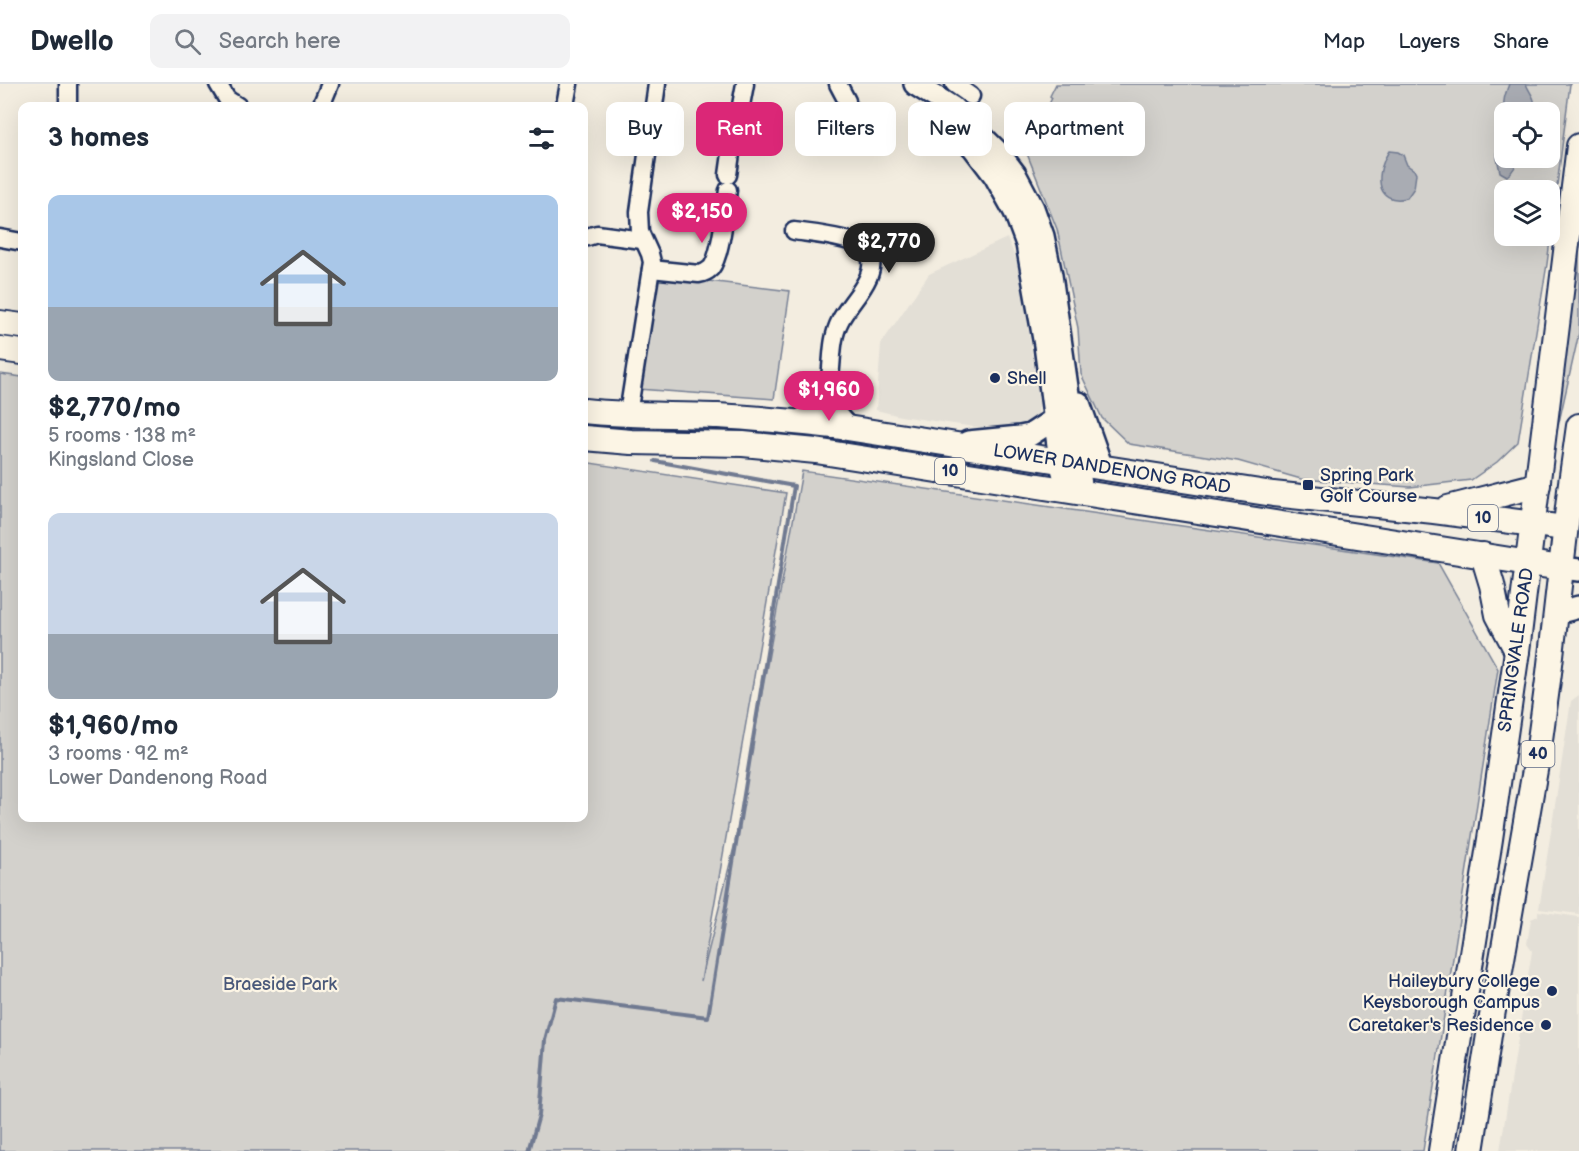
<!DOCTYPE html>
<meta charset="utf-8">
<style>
:root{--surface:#fff;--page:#f2f2f3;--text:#1f2937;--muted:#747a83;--line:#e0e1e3;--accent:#db2777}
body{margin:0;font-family:"Balsamiq Sans",sans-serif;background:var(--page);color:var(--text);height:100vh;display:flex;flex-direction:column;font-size:22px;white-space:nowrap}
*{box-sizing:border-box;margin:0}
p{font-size:20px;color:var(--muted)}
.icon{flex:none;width:33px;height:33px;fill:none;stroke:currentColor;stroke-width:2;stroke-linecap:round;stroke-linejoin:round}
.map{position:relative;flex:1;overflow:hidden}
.drawer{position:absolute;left:18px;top:18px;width:570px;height:720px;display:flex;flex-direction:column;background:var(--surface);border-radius:12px;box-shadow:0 6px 24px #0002}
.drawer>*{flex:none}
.banner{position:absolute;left:606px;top:18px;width:570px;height:54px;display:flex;gap:12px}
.buttons{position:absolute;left:1494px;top:18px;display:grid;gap:12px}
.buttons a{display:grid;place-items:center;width:66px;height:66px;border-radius:12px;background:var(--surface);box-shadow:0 6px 24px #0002;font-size:30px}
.price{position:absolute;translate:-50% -51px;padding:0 14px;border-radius:21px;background:var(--accent);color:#fff;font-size:20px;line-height:39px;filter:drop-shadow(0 2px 3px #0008)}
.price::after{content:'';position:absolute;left:50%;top:36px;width:18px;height:14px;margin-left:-9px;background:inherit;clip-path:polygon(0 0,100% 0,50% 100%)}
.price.selected{background:#222;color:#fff}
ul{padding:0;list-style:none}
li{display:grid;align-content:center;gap:12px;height:318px;padding:0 30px}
li span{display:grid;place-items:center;height:186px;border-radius:12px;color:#555}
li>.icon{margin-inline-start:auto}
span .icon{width:108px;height:108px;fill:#fffc;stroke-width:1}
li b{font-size:26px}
h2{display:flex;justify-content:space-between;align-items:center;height:72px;padding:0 30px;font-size:26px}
.chip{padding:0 21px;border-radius:12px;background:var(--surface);box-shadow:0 6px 24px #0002;font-size:21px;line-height:54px}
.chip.selected{background:var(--accent);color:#fff}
header{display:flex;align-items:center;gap:36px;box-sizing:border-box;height:84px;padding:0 30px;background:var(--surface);border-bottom:2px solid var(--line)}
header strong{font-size:28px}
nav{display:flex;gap:33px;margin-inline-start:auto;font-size:21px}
.search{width:420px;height:54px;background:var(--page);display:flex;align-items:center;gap:15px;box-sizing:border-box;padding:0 21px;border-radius:12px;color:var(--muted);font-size:22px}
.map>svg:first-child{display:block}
.built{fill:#e3dfd6}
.green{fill:#d3d1cc;stroke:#778095;stroke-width:1.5;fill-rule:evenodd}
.water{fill:#a9acb3;stroke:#707a91;stroke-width:1.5}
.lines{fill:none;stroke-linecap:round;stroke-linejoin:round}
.stream{stroke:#707a91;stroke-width:4}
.minor-casing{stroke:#1b2f5e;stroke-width:21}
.major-casing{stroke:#1b2f5e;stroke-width:26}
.highway-casing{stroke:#1b2f5e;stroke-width:28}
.minor{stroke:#fcf5e5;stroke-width:16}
.major{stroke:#fcf5e5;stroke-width:21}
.highway{stroke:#fcf5e5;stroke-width:24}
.poi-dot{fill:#1b2f5e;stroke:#fcf5e5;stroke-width:2}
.labels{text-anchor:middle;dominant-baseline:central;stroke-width:4.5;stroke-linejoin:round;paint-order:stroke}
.shield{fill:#fcf5e5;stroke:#5e6a86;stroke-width:1.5}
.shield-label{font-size:16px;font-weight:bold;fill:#1b2f5e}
.poi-label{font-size:18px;fill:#1b2f5e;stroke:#fcf5e5;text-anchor:start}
.street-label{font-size:18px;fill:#1b2f5e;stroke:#fcf5e5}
.park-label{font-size:18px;fill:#49587a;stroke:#fcf5e5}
</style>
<header>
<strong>Dwello</strong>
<div class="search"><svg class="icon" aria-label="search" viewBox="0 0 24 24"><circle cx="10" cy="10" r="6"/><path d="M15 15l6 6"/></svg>Search here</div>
<nav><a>Map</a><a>Layers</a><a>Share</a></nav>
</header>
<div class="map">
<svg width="1579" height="1067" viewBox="0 0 1579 1067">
<rect width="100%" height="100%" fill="#f3ede0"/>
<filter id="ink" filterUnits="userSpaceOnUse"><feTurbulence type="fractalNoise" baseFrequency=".0167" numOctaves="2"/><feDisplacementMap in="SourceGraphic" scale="12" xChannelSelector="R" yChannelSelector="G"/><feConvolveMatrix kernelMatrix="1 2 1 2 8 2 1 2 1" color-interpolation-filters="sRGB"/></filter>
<g filter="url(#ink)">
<g class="built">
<polygon points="1007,154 1017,177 1024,213 1039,318 1038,336 1023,343 994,346 900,332 876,326 881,260 929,190"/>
<polygon points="1579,611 1579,830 1539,825 1571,617"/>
<polygon points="1538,827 1579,833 1579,1067 1500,1067 1532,867 1527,860 1531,835 1538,832"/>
</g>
<g class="green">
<path d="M1056 0H1570L1547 180 1518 358 1497 378 1471 396 1410 403 1301 395 1238 377 1129 360 1102 334 1081 290 1078 244 1057 145 1026 67 1052 14 1050 12ZM1504 28H1550V74H1504ZM1504 106H1550V152H1504Z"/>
<polygon points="1579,137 1579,249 1557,347 1553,346"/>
<polygon points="658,194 692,195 790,207 774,315 638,305"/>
<polygon points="0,290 22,293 22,734 584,734 584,378 786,409 701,897 735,759 802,387 1438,479 1498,585 1423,1067 0,1067"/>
</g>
<g class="water">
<path d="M1509 0H1526C1531 12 1538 15 1532 28H1504V74H1518C1517 80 1513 88 1507 92L1500 88 1497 74 1500 31 1504 27C1503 15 1505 11 1509 0Z"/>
<path d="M1389 67 1398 68 1403 71 1407 81 1414 86 1416 90 1414 104 1407 114C1373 122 1376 86 1389 67Z"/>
</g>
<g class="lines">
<polyline class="stream" points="529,1067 539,1031 545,956 556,914 708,933 794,402 655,377"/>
<defs>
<g id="minor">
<polyline points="68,0 68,22"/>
<polyline points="218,0 227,15 238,22"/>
<polyline points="838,0 847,17 844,49"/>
<polyline points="954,0 971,12"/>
<polyline points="565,21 569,0"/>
<polyline points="321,22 330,0"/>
<polyline points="728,91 735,41 739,32 745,0"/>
<polyline points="0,154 22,158"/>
<polyline points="584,154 597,150 642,156"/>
<path d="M651 185 699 190C704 189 708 187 711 184 722 170 725 124 728 106"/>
<path d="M829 303C833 327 835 327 851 344"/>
<polyline points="628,330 652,178 650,170 640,148 639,128 657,0"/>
<path d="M792 337C802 332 818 328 823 318 836 293 827 262 840 237 849 218 882 190 868 168 857 153 813 150 794 147"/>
</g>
<g id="major">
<polyline points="915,0 953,24 999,69 1015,90 1033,124 1043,152 1051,191 1082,408"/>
<polyline points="955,46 973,63 995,92 1015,128 1027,160 1045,261 1060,377 1068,406"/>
<polyline points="1079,319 1102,384"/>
<polyline points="968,358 1020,353 1030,351 1053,336"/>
<polyline points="1561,484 1579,486"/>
<polyline points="1556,529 1579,523"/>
</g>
<g id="highway">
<polyline points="0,239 22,242"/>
<polyline points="0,265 22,268"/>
<path d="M584 327C628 332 673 330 718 332 757 334 795 338 834 342L1273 410 1434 427 1565 444"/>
<polyline points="584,354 631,358 743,360 816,367 1561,484"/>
<polyline points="1448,424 1538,401"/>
<polyline points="1483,471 1492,501 1498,531 1517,567"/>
<polyline points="1441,1067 1490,755 1517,567 1579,62"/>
<polyline points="1471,1067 1491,938 1539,663 1549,589 1570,406 1579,342"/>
</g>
</defs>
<use href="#minor" class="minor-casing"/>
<use href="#major" class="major-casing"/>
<use href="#highway" class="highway-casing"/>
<use href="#minor" class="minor"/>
<use href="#major" class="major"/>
<use href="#highway" class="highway"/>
</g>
</g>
<g class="poi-dot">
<circle cx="995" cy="294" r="6"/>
<rect x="1302" y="395" width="12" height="12" rx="3"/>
<circle cx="1552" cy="907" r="6"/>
<circle cx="1546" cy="941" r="6"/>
</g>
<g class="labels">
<g class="shield">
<rect x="935" y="374" width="30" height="26" rx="4.5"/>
<rect x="1468" y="421" width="30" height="26" rx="4.5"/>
<rect x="1521.5" y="657" width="33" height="26" rx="4.5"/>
</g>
<g class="shield-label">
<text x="950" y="387">10</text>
<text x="1483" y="434">10</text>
<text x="1538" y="670">40</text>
</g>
<g class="poi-label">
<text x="1007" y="294">Shell</text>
<text x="1320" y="391">Spring Park<tspan x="1320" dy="21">Golf Course</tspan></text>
<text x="1540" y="897" text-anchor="end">Haileybury College<tspan x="1540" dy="21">Keysborough Campus</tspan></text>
<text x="1534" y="941" text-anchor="end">Caretaker's Residence</text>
</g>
<g class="street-label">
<text transform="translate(1112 385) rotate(9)">LOWER DANDENONG ROAD</text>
<text transform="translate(1516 566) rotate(-82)">SPRINGVALE ROAD</text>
</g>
<g class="park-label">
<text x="280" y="900">Braeside Park</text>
</g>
</g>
</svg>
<div class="buttons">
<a><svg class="icon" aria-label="locate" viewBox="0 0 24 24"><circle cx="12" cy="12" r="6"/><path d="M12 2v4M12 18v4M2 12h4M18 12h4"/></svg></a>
<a><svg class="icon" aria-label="layers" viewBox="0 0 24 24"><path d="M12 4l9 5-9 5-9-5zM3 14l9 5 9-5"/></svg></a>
</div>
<b class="price" style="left:702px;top:160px">$2,150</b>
<b class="price selected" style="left:889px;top:190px">$2,770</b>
<b class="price" style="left:829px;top:338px">$1,960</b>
<div class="banner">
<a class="chip">Buy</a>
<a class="chip selected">Rent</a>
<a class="chip">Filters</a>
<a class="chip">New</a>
<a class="chip">Apartment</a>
</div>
<section class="drawer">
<h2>3 homes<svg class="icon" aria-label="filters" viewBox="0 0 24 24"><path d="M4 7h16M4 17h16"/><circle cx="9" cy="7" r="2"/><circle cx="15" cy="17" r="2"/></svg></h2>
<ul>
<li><span style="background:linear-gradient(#a9c7e8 60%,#9aa5b1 0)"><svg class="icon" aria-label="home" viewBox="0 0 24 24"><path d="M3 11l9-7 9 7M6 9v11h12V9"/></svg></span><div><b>$2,770/mo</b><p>5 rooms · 138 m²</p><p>Kingsland Close</p></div></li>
<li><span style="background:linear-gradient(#c9d6e8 65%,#9aa5b1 0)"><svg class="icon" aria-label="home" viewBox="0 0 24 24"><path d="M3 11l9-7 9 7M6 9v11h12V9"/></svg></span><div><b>$1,960/mo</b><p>3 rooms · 92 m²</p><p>Lower Dandenong Road</p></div></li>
</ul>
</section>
</div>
